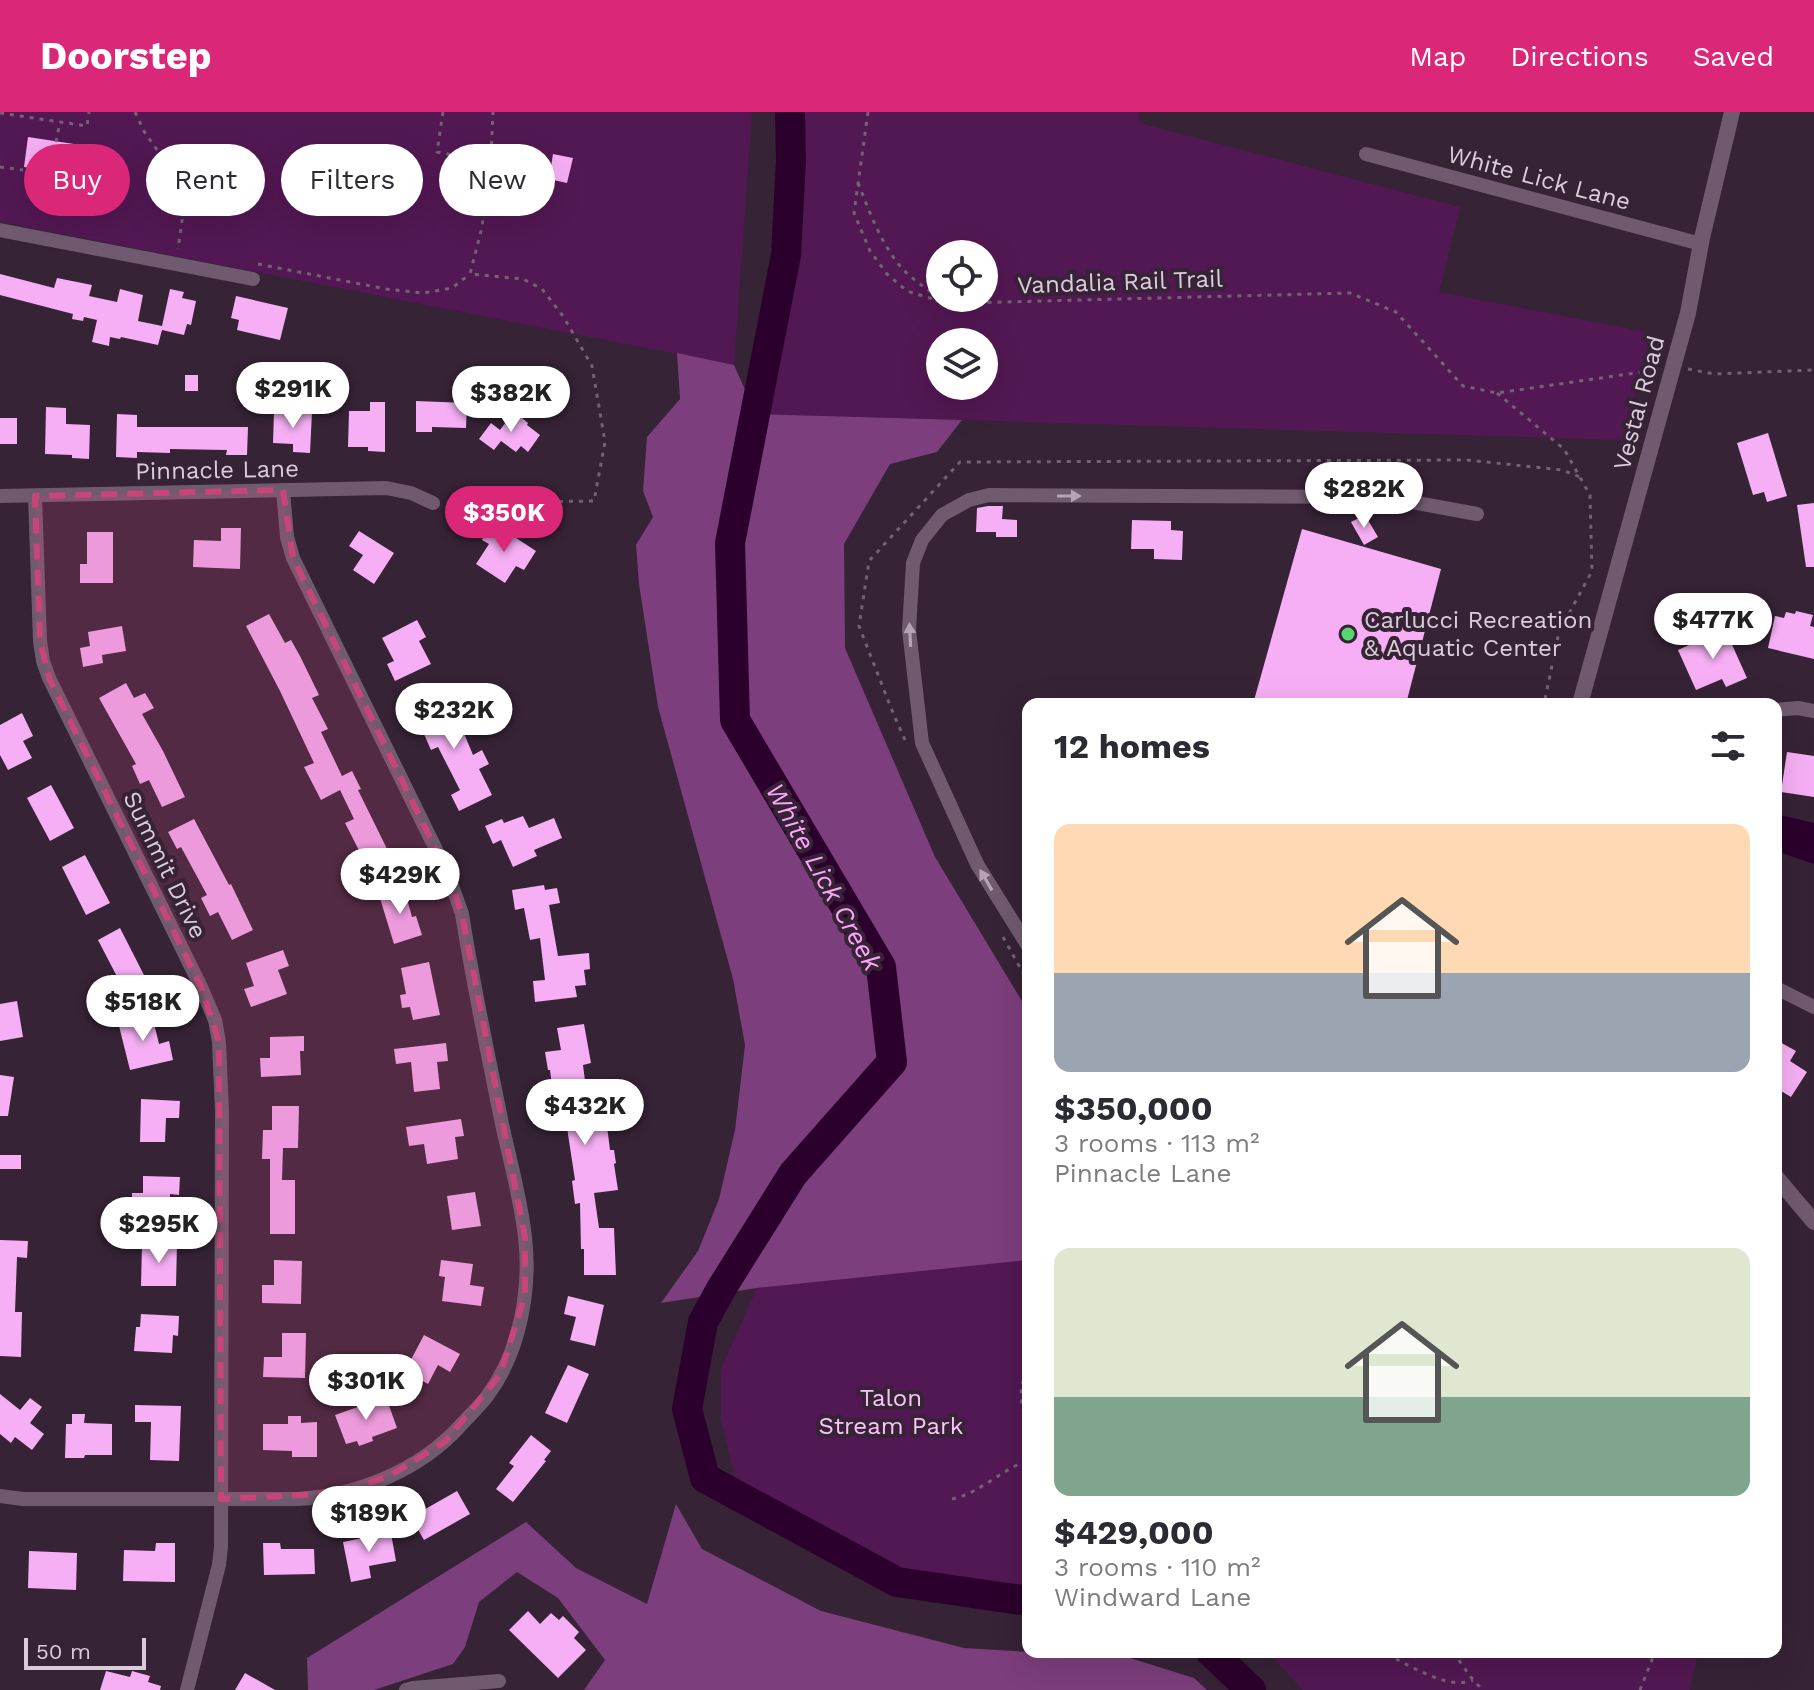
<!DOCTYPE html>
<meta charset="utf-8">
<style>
:root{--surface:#fff;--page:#f2f2f3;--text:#2b2b33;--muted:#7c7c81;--accent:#db2777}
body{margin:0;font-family:"Work Sans",sans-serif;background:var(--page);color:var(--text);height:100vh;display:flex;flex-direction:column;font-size:30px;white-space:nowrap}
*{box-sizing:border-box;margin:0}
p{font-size:26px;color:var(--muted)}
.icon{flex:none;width:44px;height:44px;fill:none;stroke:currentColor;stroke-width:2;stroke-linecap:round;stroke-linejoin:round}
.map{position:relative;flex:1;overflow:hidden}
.sheet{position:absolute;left:1022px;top:586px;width:760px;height:960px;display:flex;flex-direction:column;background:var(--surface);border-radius:16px;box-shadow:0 8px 32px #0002}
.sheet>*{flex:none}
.hud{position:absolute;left:24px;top:32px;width:760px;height:72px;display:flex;gap:16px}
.controls{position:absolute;left:926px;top:128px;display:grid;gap:16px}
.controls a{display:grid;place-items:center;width:72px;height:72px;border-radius:50%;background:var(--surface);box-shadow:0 8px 32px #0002;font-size:40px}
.scale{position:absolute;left:24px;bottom:20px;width:122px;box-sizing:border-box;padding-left:8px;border:4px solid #dacdd9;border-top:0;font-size:22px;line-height:28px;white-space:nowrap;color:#dacdd9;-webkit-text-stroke:6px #362336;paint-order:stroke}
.price{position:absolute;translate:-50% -68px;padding:0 18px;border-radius:28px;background:#fff;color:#222;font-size:26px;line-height:52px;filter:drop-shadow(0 2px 4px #0008)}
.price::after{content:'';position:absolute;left:50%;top:48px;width:24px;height:18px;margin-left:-12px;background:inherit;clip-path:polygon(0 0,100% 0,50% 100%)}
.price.selected{background:var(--accent);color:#fff}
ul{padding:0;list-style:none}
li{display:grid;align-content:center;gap:16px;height:424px;padding:0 32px}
li span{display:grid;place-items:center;height:248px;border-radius:16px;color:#555}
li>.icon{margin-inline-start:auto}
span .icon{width:144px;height:144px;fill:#fffc;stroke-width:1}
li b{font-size:34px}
h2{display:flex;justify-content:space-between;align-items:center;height:96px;padding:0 32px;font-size:34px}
.pill{padding:0 28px;border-radius:36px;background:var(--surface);box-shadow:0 8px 32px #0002;font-size:28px;line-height:72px}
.pill.selected{background:var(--accent);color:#fff}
header{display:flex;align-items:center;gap:48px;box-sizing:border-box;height:112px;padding:0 40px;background:var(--accent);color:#fff}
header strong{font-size:38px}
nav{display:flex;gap:44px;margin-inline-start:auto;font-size:28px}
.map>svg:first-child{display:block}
.green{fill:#521853;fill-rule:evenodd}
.forest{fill:#7c3e7c}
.water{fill:#2b002c}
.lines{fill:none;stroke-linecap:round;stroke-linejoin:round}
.river{stroke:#2b002c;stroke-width:30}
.building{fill:#f6aff4}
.path{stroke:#736273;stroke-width:3;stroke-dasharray:4 6;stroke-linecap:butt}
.minor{stroke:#705a6f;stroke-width:14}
.tertiary{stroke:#705a6f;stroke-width:16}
.oneway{fill:#b5a5b4}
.marked{fill:#c8457a;fill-opacity:0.2;stroke:#c8457a;stroke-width:6;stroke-dasharray:16 10;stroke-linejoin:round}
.poi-dot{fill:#57d570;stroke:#362336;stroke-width:3}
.labels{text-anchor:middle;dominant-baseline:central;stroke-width:8;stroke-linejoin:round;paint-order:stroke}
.street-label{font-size:24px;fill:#dacdd9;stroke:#362336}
.poi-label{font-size:24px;fill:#dacdd9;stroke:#362336;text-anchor:start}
.park-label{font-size:24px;fill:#f8c3f6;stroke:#362336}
.water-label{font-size:26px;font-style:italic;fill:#fda5fb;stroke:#362336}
</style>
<header>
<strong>Doorstep</strong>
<nav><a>Map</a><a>Directions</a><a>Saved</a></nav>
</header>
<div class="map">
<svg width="1814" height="1578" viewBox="0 0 1814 1578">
<rect width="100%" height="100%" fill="#362336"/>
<g class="green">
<polygon points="0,0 752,0 734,253 0,110"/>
<path d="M790 0H1139L1140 11 1460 95 1439 180 1651 221 1624 328 755 302 786 143 791 48ZM940 142H984V186H940ZM940 230H984V274H940Z"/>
<polygon points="1028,1148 1028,1473 903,1460 813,1414 736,1370 721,1307 721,1257 757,1176 967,1153"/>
<polygon points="1268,1540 1698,1540 1690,1578 1303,1578"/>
</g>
<g class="forest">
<polygon points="677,241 734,253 756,302 962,308 937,340 890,352 844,432 845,536 935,745 1028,899 1028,1148 757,1176 661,1191 698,1139 719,1087 735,1018 745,933 733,867 658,595 639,472 636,433 653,405 643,379 647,325 680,287"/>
<polygon points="676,1392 702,1437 821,1499 964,1536 1130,1546 1194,1566 1207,1578 584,1578 605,1548 558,1486 517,1460 479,1490 465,1535 453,1552 374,1578 308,1578 307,1546 526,1410 576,1456 647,1492"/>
</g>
<polygon class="water" points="1776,702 1814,711 1814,752 1776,739"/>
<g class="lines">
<g class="river">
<polyline points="790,0 791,48 786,143 730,431 735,608 881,855 892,950 793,1062 721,1177 703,1210 687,1297 705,1366 897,1470 1028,1489"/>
<polyline points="1211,1540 1251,1578"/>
</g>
</g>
<g class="building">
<polygon points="28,25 74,32 71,61 24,55"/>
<polygon points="553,42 573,46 567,71 549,67"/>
<polygon points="0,162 54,176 57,166 92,173 89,184 117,190 120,177 143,183 138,209 162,214 170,177 184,180 182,186 196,189 191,213 187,212 184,223 162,218 158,233 121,225 120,227 110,225 109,234 92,230 97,208 84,205 83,209 72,207 73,202 0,183"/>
<polygon points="236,184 288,196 280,228 237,218 239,208 231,206"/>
<rect x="185" y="263" width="13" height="16"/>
<polygon points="416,289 467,291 466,316 432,315 432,320 416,320"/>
<polygon points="370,290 385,290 385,340 368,339 368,335 348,335 349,299 370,299"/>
<polygon points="46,295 66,296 66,312 90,313 89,347 72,346 72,343 45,342"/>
<polygon points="274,299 312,300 310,341 293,340 293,332 273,331"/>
<polygon points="514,299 528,311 527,313 540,323 528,340 521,334 516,340 501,329 494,338 479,327 491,311 500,318"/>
<polygon points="117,302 137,303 137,315 248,315 247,343 226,343 227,338 170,337 170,341 137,340 137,346 116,345"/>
<rect x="0" y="306" width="17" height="26"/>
<polygon points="1768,321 1787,384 1767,390 1764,380 1753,383 1737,331"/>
<polygon points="1814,391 1814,455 1806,455 1797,393"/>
<polygon points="988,394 1003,394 1002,407 1017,408 1017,425 996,425 996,420 976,420 977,396"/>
<polygon points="1365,403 1378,425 1364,433 1351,410"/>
<polygon points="1132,408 1171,409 1171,418 1183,419 1182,448 1154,447 1154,437 1131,437"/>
<polygon points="493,411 536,439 524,458 516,454 505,471 476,452 489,432 482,428"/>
<polygon points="221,416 241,416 240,457 193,455 194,428 221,429"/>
<polygon points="1302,417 1441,457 1406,592 1253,592"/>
<polygon points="359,419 394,441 374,472 353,458 363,443 349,434"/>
<polygon points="87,420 113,420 113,471 80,471 80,452 87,452"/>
<polygon points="1796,499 1813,503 1810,514 1814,515 1814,547 1768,536 1775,504 1784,506 1786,500 1795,502"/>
<polygon points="269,502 285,531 291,528 300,544 319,583 312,586 328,617 321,620 342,664 352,659 361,677 358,678 392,747 369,758 345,711 354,707 340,678 321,688 304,655 314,651 280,579 246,514"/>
<polygon points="417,508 426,525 419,529 431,552 395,569 387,552 394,549 382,526"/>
<polygon points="122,514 126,539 102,543 103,551 83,555 80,536 90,534 88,520"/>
<polygon points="1725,517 1747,566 1726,575 1722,567 1696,578 1678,538"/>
<polygon points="126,571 134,586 145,581 154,596 142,602 163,639 185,685 162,695 149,668 140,672 132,654 136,652 99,586"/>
<polygon points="442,584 448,597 453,595 473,643 482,638 489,652 479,657 492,683 459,699 451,683 460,678 438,635 431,638 413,597"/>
<polygon points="22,601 33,624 23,629 32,646 8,658 0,643 0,613"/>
<polygon points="1787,640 1814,644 1814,685 1781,680"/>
<polygon points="51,673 74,716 50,729 27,686"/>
<polygon points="523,704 529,716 554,706 562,726 534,738 537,744 513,755 501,728 493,732 485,714 502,707 504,711"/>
<polygon points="194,707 229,773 231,772 253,818 232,828 218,800 210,804 201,786 207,783 181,735 177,737 168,720"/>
<polygon points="85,743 110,791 86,803 62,755"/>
<polygon points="544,773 545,778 557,776 560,791 549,793 558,844 589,841 590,857 584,858 586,873 575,874 577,885 535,890 533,869 545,868 540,826 530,828 524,796 515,798 512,778"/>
<polygon points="404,776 412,805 416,804 422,823 394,832 379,783"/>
<polygon points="120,816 147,869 125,880 98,828"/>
<polygon points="283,838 289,854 278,858 287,882 251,895 244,877 254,874 246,851"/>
<polygon points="429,850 440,903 413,908 410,895 402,896 400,883 406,882 401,856"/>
<polygon points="17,889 23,925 0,929 0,892"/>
<polygon points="152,903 159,932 169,929 173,948 130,958 118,910"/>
<polygon points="584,912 591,951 583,953 589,1000 605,998 610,1038 614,1038 616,1051 614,1052 618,1078 594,1081 599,1116 614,1116 616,1163 584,1163 584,1137 581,1137 580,1091 575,1092 572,1069 575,1068 564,996 555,997 550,958 548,958 545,940 561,938 557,916"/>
<polygon points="304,924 304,939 300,939 301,963 261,965 260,946 270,946 270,925"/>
<polygon points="1776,928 1796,939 1790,949 1807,960 1791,985 1776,976"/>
<polygon points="446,931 448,949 437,950 440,977 414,980 411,950 396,952 394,937"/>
<polygon points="0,963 14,965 8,1004 0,1004"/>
<polygon points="141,987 180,989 179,1006 166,1006 165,1030 140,1030"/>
<polygon points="272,994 299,994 298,1036 283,1036 282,1068 295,1068 295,1122 270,1122 270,1047 262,1047 263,1018 272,1018"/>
<polygon points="461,1007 464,1024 455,1025 458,1047 427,1052 424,1032 409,1034 406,1015"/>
<rect x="0" y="1043" width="21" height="14"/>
<polygon points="143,1064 180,1065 179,1083 170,1082 170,1103 143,1103 143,1095 132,1094 132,1081 143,1081"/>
<polygon points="475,1080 481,1114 452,1118 447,1084"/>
<polygon points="0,1128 28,1129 27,1146 17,1145 15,1200 22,1200 21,1245 0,1244"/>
<polygon points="142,1132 177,1133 176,1174 141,1174"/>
<polygon points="274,1148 302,1149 301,1192 262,1191 262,1173 274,1173"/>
<polygon points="441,1148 473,1152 470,1173 484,1175 481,1194 442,1189 445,1165 439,1164"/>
<polygon points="568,1184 604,1193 595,1234 570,1228 576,1205 564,1202"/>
<polygon points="141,1202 179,1204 178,1224 173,1223 172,1241 134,1239 136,1215 140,1215"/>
<polygon points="282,1221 306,1221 305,1266 263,1265 264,1245 282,1245"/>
<polygon points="424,1223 460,1242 450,1260 438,1253 428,1272 405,1259"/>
<polygon points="568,1253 589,1262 567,1311 545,1301"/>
<polygon points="0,1282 20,1298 30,1286 42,1295 30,1311 44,1322 32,1338 15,1325 11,1331 0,1322"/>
<polygon points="386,1285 397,1316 372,1325 373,1329 359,1334 357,1329 346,1332 335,1303"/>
<polygon points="135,1293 181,1294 179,1349 150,1348 151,1310 135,1310"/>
<polygon points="72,1302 85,1302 84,1311 112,1312 112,1343 85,1343 84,1346 65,1346 66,1312 72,1312"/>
<polygon points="288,1304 301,1304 301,1311 317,1310 317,1345 292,1345 292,1339 263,1338 263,1312 288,1312"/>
<polygon points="531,1323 551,1339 544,1348 546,1349 513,1390 496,1377 514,1354 509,1351"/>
<polygon points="457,1379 470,1402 424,1428 413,1409 413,1404"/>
<polygon points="390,1416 396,1449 369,1454 371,1466 351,1470 343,1430 377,1423 376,1418"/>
<polygon points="156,1431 175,1431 175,1470 123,1469 124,1438 155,1439"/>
<polygon points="263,1431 280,1431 281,1437 314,1437 315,1462 264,1463"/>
<polygon points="29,1439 77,1441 76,1478 28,1476"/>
<polygon points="528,1499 540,1512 551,1501 559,1508 563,1504 579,1520 574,1526 586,1538 558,1566 509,1518"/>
<polygon points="106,1559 130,1565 132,1559 150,1564 148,1570 161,1574 160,1578 100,1578"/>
<polygon points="245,1561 275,1578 235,1578"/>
</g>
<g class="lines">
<g class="path">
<polyline points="135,0 145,21 168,53 181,79 183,102 178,137"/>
<polyline points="443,0 437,40 469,46"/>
<polyline points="868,0 854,101 870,139 887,162 907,179 933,187 965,191 1350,181 1396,200 1463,274 1497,281 1656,258"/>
<polyline points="0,1 87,14 89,0"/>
<polyline points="56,30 60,10"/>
<polyline points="491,41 551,52"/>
<polyline points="491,44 551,56"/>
<polyline points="0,55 23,58"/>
<path d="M858 71C869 98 879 127 897 150 908 165 924 175 940 186"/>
<polyline points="258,152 386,177 423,181 452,176 470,162"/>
<polyline points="1688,257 1714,262 1814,258"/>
<polyline points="1497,281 1564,337 1590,383 1592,459 1559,520 1544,592"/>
<polyline points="449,391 594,389 605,330 592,254 563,204 542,177 523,167 470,162 482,115 491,44 493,0"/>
<polyline points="905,628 893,601 859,514 869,449 960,350 1467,348 1562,358 1580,365"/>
<polyline points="1003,825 1028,870"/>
<polyline points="1028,1259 1021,1274 1022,1297 1028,1302"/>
<path d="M952 1387C980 1381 1001 1358 1028 1348"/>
<polyline points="1453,1540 1473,1568 1483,1578"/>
<path d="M1396 1547C1416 1557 1451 1578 1473 1568"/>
<polyline points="1640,1578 1655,1540"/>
</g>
<g class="minor">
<polyline points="1366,42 1701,132"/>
<polyline points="0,118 253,167"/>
<polyline points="0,384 386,376 411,381 433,391"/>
<polyline points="35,384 40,529 43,549 49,566 201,875 215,908 219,930 222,1000 221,1435 219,1453 187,1578"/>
<polyline points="1776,598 1798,596 1814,599"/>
<polyline points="1028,834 977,752 922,631 909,518 913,451 922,428 942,403 969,388 989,383 1384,385 1477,402"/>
<polyline points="1776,876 1814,895"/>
<path d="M0 1384 23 1387H297C356 1384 419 1359 460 1314 469 1304 480 1294 488 1283 520 1240 531 1177 525 1125 521 1088 510 1049 502 1012 488 942 473 872 462 802L448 762 293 446 287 425 283 378"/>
<polyline points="406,1578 413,1576 499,1569"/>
</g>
<g class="tertiary">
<polyline points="1580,592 1688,201 1702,126 1732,0"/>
<polyline points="1776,1065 1814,1110"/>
</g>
</g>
<defs><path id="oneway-solid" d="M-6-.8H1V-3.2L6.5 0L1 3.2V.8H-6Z" transform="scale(2)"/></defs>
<g class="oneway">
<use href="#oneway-solid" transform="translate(1069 384)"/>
<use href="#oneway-solid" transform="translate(910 523) rotate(-93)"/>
<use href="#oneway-solid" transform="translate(986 768) rotate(-120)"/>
</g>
<path class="marked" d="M283 378 293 446 448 762 462 802 525 1125V1183L500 1263 446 1329 391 1363 342 1381 221 1387 219 930 201 875 49 566 40 529 35 384Z"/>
<circle class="poi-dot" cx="1348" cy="522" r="8"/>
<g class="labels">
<g class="street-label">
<text transform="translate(1539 66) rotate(15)">White Lick Lane</text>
<text transform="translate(1120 170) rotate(-2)">Vandalia Rail Trail</text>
<text transform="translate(1639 291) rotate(-75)">Vestal Road</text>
<text transform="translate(217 358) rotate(-1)">Pinnacle Lane</text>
<text transform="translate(165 753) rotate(64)">Summit Drive</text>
</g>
<g class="poi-label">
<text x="1364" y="508">Carlucci Recreation<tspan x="1364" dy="28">&amp; Aquatic Center</tspan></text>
</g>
<g class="park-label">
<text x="891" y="1286">Talon<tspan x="891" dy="28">Stream Park</tspan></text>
</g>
<g class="water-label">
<text transform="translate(824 765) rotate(61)">White Lick Creek</text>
</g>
</g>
</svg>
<div class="controls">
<a><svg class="icon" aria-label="locate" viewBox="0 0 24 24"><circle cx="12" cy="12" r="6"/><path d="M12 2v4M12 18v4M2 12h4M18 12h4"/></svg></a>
<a><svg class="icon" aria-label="layers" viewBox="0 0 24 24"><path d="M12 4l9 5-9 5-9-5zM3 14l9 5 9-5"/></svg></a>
</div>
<div class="scale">50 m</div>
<b class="price" style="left:293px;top:318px">$291K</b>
<b class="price" style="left:511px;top:322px">$382K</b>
<b class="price" style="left:1364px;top:418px">$282K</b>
<b class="price selected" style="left:504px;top:442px">$350K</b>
<b class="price" style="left:1713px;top:549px">$477K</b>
<b class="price" style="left:454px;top:639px">$232K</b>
<b class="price" style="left:400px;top:804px">$429K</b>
<b class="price" style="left:143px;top:931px">$518K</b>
<b class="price" style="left:585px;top:1035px">$432K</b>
<b class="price" style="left:159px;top:1153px">$295K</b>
<b class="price" style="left:366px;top:1310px">$301K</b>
<b class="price" style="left:369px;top:1442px">$189K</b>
<div class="hud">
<a class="pill selected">Buy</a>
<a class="pill">Rent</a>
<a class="pill">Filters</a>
<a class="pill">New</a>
</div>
<section class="sheet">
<h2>12 homes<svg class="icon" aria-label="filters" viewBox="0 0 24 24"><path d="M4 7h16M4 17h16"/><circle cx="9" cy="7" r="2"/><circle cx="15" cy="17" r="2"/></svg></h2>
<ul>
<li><span style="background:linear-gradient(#ffd9b3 60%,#9aa5b1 0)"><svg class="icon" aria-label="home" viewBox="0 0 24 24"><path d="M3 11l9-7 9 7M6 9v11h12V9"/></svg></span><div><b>$350,000</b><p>3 rooms · 113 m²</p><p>Pinnacle Lane</p></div></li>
<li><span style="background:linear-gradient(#dfe7d0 60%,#7fa58c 0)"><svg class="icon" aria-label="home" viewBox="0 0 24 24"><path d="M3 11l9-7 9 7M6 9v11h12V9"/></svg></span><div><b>$429,000</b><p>3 rooms · 110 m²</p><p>Windward Lane</p></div></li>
</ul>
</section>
</div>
